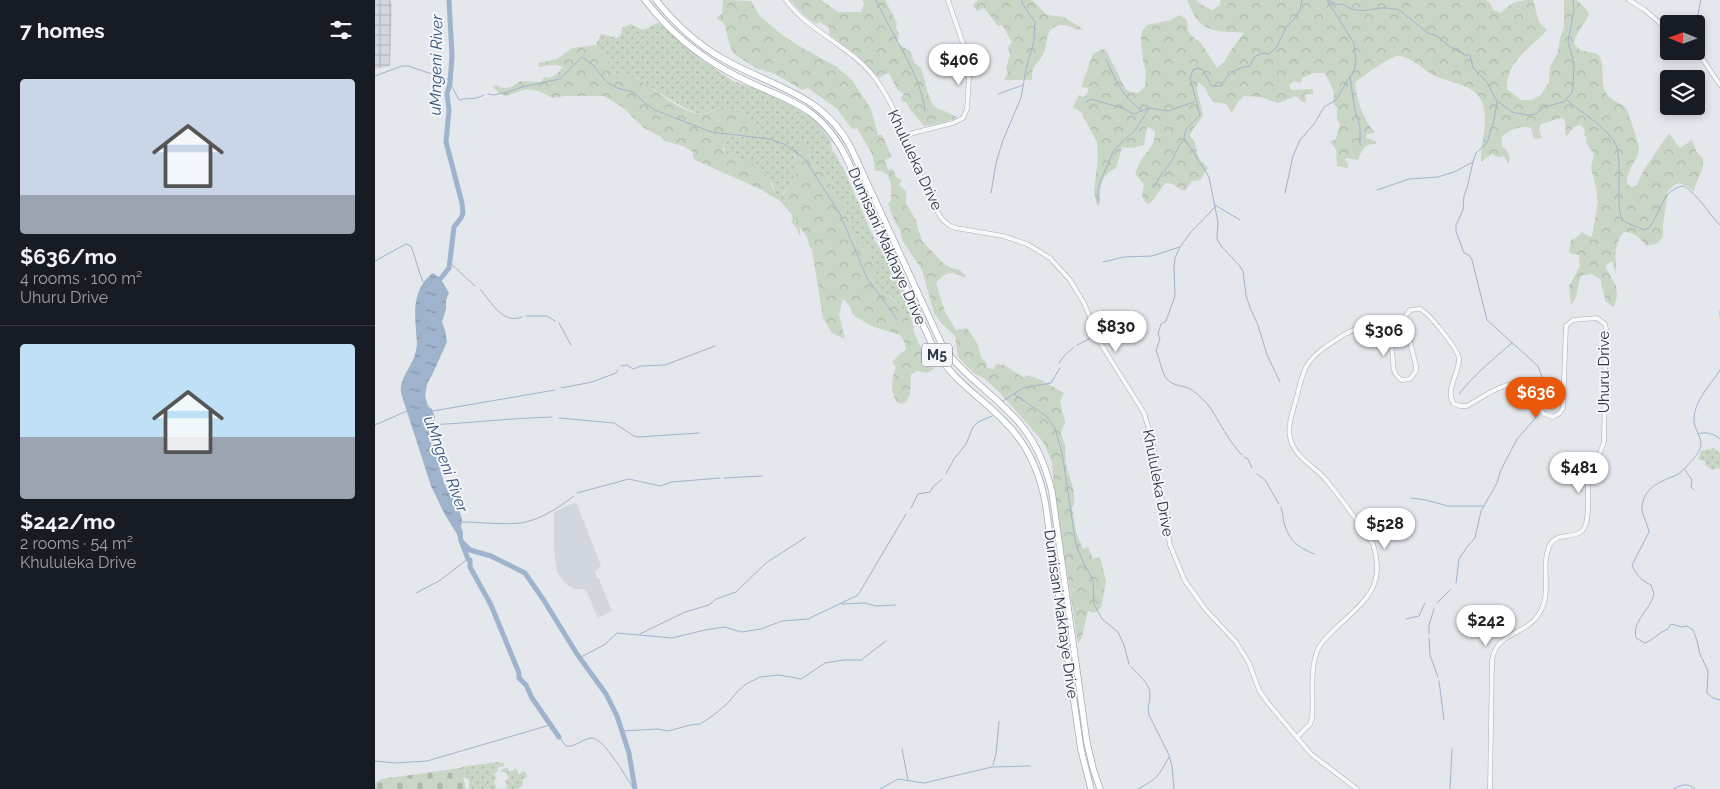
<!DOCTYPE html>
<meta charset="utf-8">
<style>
:root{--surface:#171b24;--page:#20242c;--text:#f1f3f6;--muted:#9ea1a6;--line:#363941;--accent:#ea580c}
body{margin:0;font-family:Raleway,sans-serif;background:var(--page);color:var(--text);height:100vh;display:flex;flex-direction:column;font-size:19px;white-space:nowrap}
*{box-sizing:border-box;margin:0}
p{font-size:16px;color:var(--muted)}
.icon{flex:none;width:28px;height:28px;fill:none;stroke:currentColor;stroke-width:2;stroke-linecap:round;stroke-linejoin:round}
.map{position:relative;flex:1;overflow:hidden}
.sheet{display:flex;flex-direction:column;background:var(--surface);width:375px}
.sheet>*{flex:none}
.needle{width:32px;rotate:271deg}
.buttons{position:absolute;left:1285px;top:15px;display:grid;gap:10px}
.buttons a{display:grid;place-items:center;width:45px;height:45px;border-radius:5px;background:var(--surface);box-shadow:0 2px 8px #0003;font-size:25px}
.price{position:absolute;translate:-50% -42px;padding:0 11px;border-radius:18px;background:#fff;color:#222;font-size:16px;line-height:32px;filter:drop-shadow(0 1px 2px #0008)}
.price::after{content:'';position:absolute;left:50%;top:30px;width:15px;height:11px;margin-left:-8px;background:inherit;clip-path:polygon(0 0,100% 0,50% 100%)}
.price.active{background:var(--accent);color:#fff}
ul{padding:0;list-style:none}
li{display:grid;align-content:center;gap:10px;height:265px;padding:0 20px}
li+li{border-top:1px solid var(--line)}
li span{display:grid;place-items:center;height:155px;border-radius:5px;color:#555}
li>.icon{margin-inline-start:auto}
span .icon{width:90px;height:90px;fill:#fffc;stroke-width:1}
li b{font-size:21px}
h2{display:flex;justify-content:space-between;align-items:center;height:60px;padding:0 20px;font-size:21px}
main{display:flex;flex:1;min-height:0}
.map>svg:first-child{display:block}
.built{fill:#d2d6de}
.industrial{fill:url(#industrial-grid)}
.green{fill:url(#green-dots)}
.forest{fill:url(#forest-crowns)}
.cemetery{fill:url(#cemetery-stones)}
.water{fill:url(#water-ripples)}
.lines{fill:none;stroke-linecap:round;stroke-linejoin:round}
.stream{stroke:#9fb4cc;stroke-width:1}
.river{stroke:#9fb4cc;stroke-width:5}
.minor-casing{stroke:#a9aeb7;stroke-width:5}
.major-casing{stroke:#a3abb8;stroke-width:7}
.minor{stroke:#f7f8fa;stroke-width:4}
.major{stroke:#fff;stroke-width:5.5}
.labels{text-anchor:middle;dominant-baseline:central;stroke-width:4;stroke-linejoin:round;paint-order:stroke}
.shield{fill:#f4f6f9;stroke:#676e7b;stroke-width:1}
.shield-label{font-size:14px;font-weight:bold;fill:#2b3445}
.street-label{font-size:15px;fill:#2b3445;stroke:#f4f6f9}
.water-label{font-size:16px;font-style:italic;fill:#34527a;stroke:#f4f6f9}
</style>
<main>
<section class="sheet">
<h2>7 homes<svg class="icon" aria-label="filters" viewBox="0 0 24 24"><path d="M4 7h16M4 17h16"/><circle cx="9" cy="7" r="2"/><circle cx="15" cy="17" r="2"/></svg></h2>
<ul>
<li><span style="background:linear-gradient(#c9d6e8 75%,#9aa5b1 0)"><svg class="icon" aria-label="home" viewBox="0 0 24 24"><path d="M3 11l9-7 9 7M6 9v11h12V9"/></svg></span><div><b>$636/mo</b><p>4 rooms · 100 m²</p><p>Uhuru Drive</p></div></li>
<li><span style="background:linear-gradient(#bfe0f5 60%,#9aa5b1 0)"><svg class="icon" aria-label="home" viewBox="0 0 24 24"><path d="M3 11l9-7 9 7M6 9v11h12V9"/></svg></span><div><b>$242/mo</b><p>2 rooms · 54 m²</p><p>Khululeka Drive</p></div></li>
</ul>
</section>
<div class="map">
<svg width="1345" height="789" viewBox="0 0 1345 789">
<defs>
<pattern id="industrial-grid" width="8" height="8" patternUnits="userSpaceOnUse" patternTransform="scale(1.25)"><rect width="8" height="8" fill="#d2d6de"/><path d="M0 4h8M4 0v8" fill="none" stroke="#b4b8c0"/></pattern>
<pattern id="green-dots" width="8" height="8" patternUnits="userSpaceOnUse" patternTransform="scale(1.25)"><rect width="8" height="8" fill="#c9d6c5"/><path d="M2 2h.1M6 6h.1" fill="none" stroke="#adb8ab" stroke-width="1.8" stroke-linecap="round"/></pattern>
<pattern id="forest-crowns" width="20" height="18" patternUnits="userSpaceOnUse" patternTransform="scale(1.25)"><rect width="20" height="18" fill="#c9d6c5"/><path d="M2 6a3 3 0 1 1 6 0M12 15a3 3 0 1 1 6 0" fill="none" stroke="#adb8ab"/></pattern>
<pattern id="cemetery-stones" width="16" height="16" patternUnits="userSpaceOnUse" patternTransform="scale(1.25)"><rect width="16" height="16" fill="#c9d6c5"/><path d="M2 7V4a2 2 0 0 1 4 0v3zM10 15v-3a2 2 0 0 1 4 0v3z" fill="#adb8ab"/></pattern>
<pattern id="water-ripples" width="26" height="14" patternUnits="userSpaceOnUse" patternTransform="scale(1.25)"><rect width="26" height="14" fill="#9fb4cc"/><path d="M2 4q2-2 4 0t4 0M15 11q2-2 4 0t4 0" fill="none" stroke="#8293a7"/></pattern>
</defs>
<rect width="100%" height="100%" fill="#e4e7ec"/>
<polygon class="built" points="201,502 226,566 220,572 221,576 224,579 237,611 223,618 211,590 200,589 192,585 182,572 179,549 179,512"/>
<polygon class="industrial" points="0,0 15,0 17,6 15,66 0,69"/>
<g class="green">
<path d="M283 23 327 60 358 81 376 87 408 101 433 115 444 125 456 141 457 150 461 155 470 172 501 243 510 254 519 271 534 305 539 331C533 319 525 303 514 295 509 292 503 291 499 289L497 285C501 275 497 265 496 254L479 240 477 233 475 217 462 201 458 192 454 178 436 161 435 154 418 153 424 166 415 186 408 193C412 208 427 220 425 236L421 227 416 222 418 218 417 215 402 197 398 185 384 168 353 155 349 152V143L355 137 380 136 348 106 328 114 322 113 313 110 286 94 262 78 246 76 240 74 221 45 226 34 242 38 246 35 247 28 256 24 268 30Z"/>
<polygon points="1339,448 1345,453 1345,469 1342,468 1338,470 1330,465 1331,462 1323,459 1326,451"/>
<path d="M120 762 129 763V766L123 767 122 772 119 774 122 778 119 782 122 789H94V780L89 777 81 779 78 772C89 763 107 766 120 762Z"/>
<polygon points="132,767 134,771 138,771 140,768 143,771 142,773 145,774 147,772 151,772 152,777 146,780 148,781 147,786 143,789 130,789 132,787 130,780 134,779 132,773 125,771"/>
</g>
<g class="forest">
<path d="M348 0 376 1 384 15 406 34 424 46 462 67 477 80 496 109 503 135H507L517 157 510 160 513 170 518 169 521 177 527 180 524 185 531 191V204L540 218 547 241 569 264 576 268 585 270 591 277 590 278C577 271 572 270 561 283L570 312 581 330 592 328 602 343 606 357 612 364V368L619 369 621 364 629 365 649 378 651 375 662 378 689 393 685 401 690 422 686 433 690 446 691 465 699 491V504L697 508 701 532 708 549 713 547 718 559 725 557 731 581 726 608 719 613 713 611 707 637 703 644 679 487 677 463 670 445 664 437 625 393 610 379 599 373 583 357 580 336 565 322 559 313 547 270 527 240 525 230 520 222 513 204 516 201V185L513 175 506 171H500L498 156 482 128 477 129 462 109 433 88 427 90 400 74 381 68 359 54 355 46 349 23 341 18 347 14Z"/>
<path d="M415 0H446L463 12H486L489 4 488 0H510L522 23 521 28 524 33 522 43 536 52 539 63 546 68C550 78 553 104 562 108 570 112 577 113 582 118L564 124 549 126 535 109 531 102H527L526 99 529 94 522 89 514 73 510 74 504 78 483 56 454 34V28L445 22 441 24 430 16Z"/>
<path d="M603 0H657L672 15 689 17 708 29C701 32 695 24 686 25 668 28 674 42 669 52 663 66 657 62 657 80H629L633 72 631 68 635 55 633 47 637 42 627 25 623 26 609 8 602 11 598 5Z"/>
<path d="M812 0H821L827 5 837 10 845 5 846 0H1111L1116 4 1118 10 1126 13C1136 2 1143 0 1158 0L1164 22 1172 30C1156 48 1130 62 1132 89L1146 100H1156L1166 95 1174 82 1175 67 1183 52 1185 38 1189 28V0H1202L1212 10 1214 14C1210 25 1200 32 1199 44L1205 50 1223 54C1231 65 1225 79 1230 91 1234 101 1244 101 1251 108 1253 111 1264 145 1264 148 1263 162 1250 170 1252 184L1257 187 1261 186 1269 170 1294 133 1305 148 1317 140 1322 153 1328 158C1330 171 1320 180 1319 192L1310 185 1305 183 1299 185 1293 191 1288 224V237L1283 243 1271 246C1265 238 1260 232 1249 232 1238 243 1241 259 1241 273L1237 261 1230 266 1241 286 1242 296 1239 307 1230 301C1230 293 1226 288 1226 280L1217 274 1208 275 1205 278 1201 297 1196 305 1194 286 1205 266 1204 255 1194 253 1196 240 1201 238 1207 232 1215 237 1217 236 1223 202 1221 188 1216 168 1219 154 1211 143 1212 138 1209 135 1210 131 1206 125C1196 126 1197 131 1191 137L1190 120 1186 118 1166 124 1164 129 1167 138 1159 139 1156 128C1146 125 1134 130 1127 137V147L1131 149 1135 158 1133 163 1129 156 1123 157 1117 154 1106 162C1105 136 1123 99 1089 86 1080 82 1069 80 1060 76 1047 69 1038 57 1022 56 1009 60 992 74 980 82 981 99 989 121 1000 133L992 134 991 138 1001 141V144C989 143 987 150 983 160L971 158 970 161 973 163V168L962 166 961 149 955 142 961 139 963 130 965 125 962 118V108L958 103 959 92 950 73H938L927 78 926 83 919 81 914 85 916 90 938 89V94H930L931 102H927L921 96 903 103 886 97 869 96 863 102 857 113 851 104 838 102 830 88 823 82 822 90 828 115C824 123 818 127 815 136L820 142 822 153 825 160 833 168 825 180 817 181 810 191C802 189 801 183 791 183 784 189 781 199 774 204L771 203 767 196 769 184 760 174C762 168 765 161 769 156 776 147 780 143 780 131L772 127 769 145 757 148 747 147 741 168C724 177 725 186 725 204L722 206 719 192 723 158 722 142 706 112 698 107 704 95 709 97 713 92V88L706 87 718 54 726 49 731 50 750 88 755 92 762 93 766 91 770 86 771 72 768 60 766 39 767 31 772 25 796 20 804 15 810 18 812 21 813 31 819 38 826 43 842 68 849 62 856 50 869 33C864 32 859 32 853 32 828 31 821 22 812 0Z"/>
<path d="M221 45 241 74C248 78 256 75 263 79 281 89 305 113 326 114 335 114 343 106 352 106L376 120 382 131 380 136 355 137 349 143 348 150C357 161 374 159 384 168 395 177 398 192 407 202L385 189 322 161 318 158V152L308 146 289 141 286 137 269 128 247 107 229 96H189L178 98 164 91 151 89 131 96 125 94 118 87 121 85C129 91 139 87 145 81L166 82 169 77C177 80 183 73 188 67 181 63 170 66 163 67L164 63 182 59 197 48Z"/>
<path d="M423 144 433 150 436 161 454 178 458 192 462 201 475 217 477 233 479 240 496 254C497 264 501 275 497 285L499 289 512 294 530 311 544 344 548 350 555 354 559 369 552 373 542 371 536 375 535 394 531 402 527 404 522 402C515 392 516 379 521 367L517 362 527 352 531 350 530 343 525 335 499 327 481 317 477 313 475 306 468 299 464 314 470 339 457 333 448 318 437 250 434 245 432 237 424 226 420 216 407 196 415 186 424 166 418 151 421 145Z"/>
</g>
<polygon class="cemetery" points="86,768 91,789 0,789 0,783 7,779"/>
<path class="water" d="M58 273 65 278 74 293 71 300V309L67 322 70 330 72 342 58 373 52 384 50 396 53 406 57 409 60 418 57 425V431L65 462V469L69 483 84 509 87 520 86 526 88 533 86 541 69 513 56 486 26 393C24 377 39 365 41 350 43 343 41 337 41 330 39 309 39 287 58 273Z"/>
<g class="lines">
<g class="stream">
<path d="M501 0C516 34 546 74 550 111"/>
<path d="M952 0 964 5 968 4C983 14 989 10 1007 8 1013 7 1017 10 1023 9L1053 33 1062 36 1075 47 1088 53 1090 56 1093 54 1095 56 1098 68 1112 82 1121 100 1137 112 1152 115 1161 114 1169 107 1188 102 1197 93 1198 88 1199 63 1193 42 1199 10 1198 0"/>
<polyline points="1323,41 1322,18 1326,0"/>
<path d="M731 59C741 81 746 95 766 110"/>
<polyline points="0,76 27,66 33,66 75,80"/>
<polyline points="975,77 980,111 985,127 985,145"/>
<path d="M75 83 84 100C95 97 97 101 109 95"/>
<polyline points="113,94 119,95 136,91 147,87 185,79 207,57 219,66 228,78 233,83 242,88 258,92 270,103 280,110 336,132 395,139 409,144 429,158 465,214 492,278 522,319"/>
<polyline points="623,94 648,85"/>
<path d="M1192 100C1207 114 1235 128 1242 148 1247 164 1240 212 1248 220 1254 225 1263 227 1269 230L1274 228C1286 212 1287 189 1309 186 1324 196 1332 212 1345 225"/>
<polyline points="711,102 716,99 747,108 759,114 774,108 793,111 819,102"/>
<polyline points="1122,102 1119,120 1113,140 1111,144 1101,153 1098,162 1092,188 1089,196 1088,210 1081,225 1081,231 1089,253 1094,255 1097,260 1112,320 1163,366 1174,396 1168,407"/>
<path d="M779 187C784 177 791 169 797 160 801 153 803 146 809 139"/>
<polyline points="1002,190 1034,179 1063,177 1079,172 1098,162"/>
<polyline points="616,193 621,163 628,140 646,98 651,69 659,41 660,22 647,3 647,0"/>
<polyline points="910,193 918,156 925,140 939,124 949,107 961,100 979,70 981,62 979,43 953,2"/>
<polyline points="723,201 723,190 726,180 739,150 761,129 774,108"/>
<polyline points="840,205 865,220"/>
<polyline points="840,207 843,222 842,239 846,246 864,265 868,271 871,295 875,308 883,325 892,355 905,382"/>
<path d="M0 261 31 244 36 246C41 259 43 270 48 282"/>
<polyline points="74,262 100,286"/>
<polyline points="728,262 749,257 777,256 805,247"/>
<path d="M105 289C116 301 127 325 147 317"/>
<polyline points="1345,311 1345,315"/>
<polyline points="151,316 172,316 180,321"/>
<polyline points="184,323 196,345"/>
<polyline points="726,334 746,330"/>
<polyline points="702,345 718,337"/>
<polyline points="684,363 689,356 699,347"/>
<polyline points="246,366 252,365 258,369 266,366 290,365 340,346"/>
<path d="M1345 370C1336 385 1319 400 1319 420 1319 430 1329 439 1325 449 1323 455 1307 472 1302 475 1287 481 1269 486 1267 507 1266 514 1273 524 1274 532L1257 565C1261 575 1266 580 1276 585L1279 594C1275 611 1257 620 1261 638L1270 643C1279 640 1284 632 1293 629L1296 624 1307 627 1312 626 1318 630 1322 641 1325 654 1333 671 1332 693 1338 698 1345 700"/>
<polyline points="186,388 217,382 241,373 243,370"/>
<polyline points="639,394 671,416 680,428 687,453 701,545 709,564 718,580 719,604 727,619 743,632 749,645 754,664"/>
<path d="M1084 394C1099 375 1118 359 1137 343"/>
<polyline points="628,401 648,388 676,383 685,368"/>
<polyline points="58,411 180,390"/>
<polyline points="184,418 239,423 259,436 263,437 324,433"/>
<polyline points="0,425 32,411"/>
<path d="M55 425C96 423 136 418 177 417"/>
<path d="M1323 434C1330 431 1340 434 1345 439"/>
<path d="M867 455C853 441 845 422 834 406 829 400 820 391 813 388 806 385 798 386 792 379 787 375 785 358 781 351L785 338 783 334 786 324 791 321 800 296 799 268 800 258 805 247 816 232 840 207 834 177 809 138 811 129 825 115 815 78 818 70 823 68 828 70 837 86H846C853 73 861 68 875 66L879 57 888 53 894 54 901 48 912 26 920 18 925 10 927 0"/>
<polyline points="869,457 873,459 877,468"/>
<polyline points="1310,470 1317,480 1316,487 1319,490"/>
<polyline points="571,474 579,459 591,444 598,427 603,422 617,416"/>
<polyline points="882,474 890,480 904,504"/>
<polyline points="349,478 387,476"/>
<polyline points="202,493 254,479 285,486 297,482 345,478"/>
<polyline points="1036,498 1051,500 1073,506 1109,506"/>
<path d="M906 507C908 513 908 518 909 523 915 542 923 547 939 554"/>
<polyline points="536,508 543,494 555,492 558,487 567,479"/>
<path d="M86 522C104 522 128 525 146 523 165 520 183 508 199 496"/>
<polyline points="1081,583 1084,559 1092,547 1100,538 1106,511 1122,483 1125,472 1142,439 1164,414"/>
<polyline points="41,593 64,581 93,559"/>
<polyline points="1062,603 1075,590"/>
<polyline points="467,604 490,603 501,606 521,605"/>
<polyline points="1031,619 1044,616 1050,603"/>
<polyline points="265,634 310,612 334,605 341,599 361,592 391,563 431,537"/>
<polyline points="1054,634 1054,625 1059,609"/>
<polyline points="1054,638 1055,655 1063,677"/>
<polyline points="204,658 229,645 242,633 297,638 330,630 350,627 366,632 386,629 407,621 433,619 483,595 531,514"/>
<path d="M756 667C763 674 775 684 775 694 775 702 772 707 774 715L794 755 797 766 799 789"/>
<polyline points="1064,681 1069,720"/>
<polyline points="248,731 282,729 293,731 315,725 325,724 336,717 352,704 362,692 371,684 385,677 404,675 426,679 450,663 469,660 486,660 511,641"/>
<path d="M184 737 191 746C200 748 208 738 217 738 229 738 252 779 259 789"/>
<polyline points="527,749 533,780"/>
<polyline points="0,761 21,763 52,761 175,725"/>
<polyline points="618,765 621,754 624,722"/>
<polyline points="505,789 523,779 549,783 617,767 655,766"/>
<path d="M763 789C783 778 783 777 794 757"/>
<polyline points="1075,789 1077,749"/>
<path d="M1298 789C1307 785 1312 782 1320 789"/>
</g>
<g class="river">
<polyline points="62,283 74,268 79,227 86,218 88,213 87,203 71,142 74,110 72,94 75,83 77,56 74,0"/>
<polyline points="85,535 86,541 95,550 116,556 150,573 168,599 202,654 231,694 242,716 254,753 260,789"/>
<polyline points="87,543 93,559 95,560 95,567 116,605 144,673 144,678 151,685 157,698 184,737"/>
</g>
<defs>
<g id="minor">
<path d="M411 0C434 32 476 46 500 78 531 120 539 176 567 219L575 226 581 228 628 236 652 244 675 258 695 280 709 303 726 344 769 413 777 439 795 545 810 581 831 610 861 642 874 663 884 690 893 703 936 754 982 789"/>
<polyline points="1254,0 1270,10 1294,31"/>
<polyline points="1318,51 1329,61 1345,85"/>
<polyline points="530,137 538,133 578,123 588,118 592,109 594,77 593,58 573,0"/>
<path d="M922 737 935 724 937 718C939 696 934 670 943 649 947 641 954 635 960 629 988 602 1012 588 998 544 983 522 968 500 951 480 939 465 919 458 915 437 912 423 920 406 923 392 928 371 931 361 949 348 965 338 981 322 1000 330 1030 343 1008 370 1027 380L1035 379 1041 371V366L1029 318 1035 310 1045 309C1054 313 1082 348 1084 358 1085 373 1069 390 1079 404L1085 406H1092C1108 397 1142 372 1157 389 1163 396 1162 407 1169 414L1178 417 1185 413 1188 408 1191 326 1198 320 1222 318 1230 324 1231 329 1229 441C1227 455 1215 464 1213 479 1212 492 1216 522 1207 531 1197 540 1180 531 1174 547 1165 568 1178 591 1164 614 1150 636 1122 631 1117 660L1115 789"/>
</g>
<g id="major">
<path d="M270 0C293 30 321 54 354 72 405 101 441 98 471 157L560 351C579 381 604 396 628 420 651 442 664 470 670 501L706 750 716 789"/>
<path d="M281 0C300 24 323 45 350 60 398 87 448 94 476 148L567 345C586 373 613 390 636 414 658 435 670 462 677 492L712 743 718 768 725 789"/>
</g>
</defs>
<use href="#minor" class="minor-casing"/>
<use href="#major" class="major-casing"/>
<use href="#minor" class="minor"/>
<use href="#major" class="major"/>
</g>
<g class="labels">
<rect class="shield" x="547" y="343.5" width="30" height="23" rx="4"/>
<g class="shield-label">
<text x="562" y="355">M5</text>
</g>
<g class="street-label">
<text transform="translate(540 160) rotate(65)">Khululeka Drive</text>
<text transform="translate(512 246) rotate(66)">Dumisani Makhaye Drive</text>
<text transform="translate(1229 372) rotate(-90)">Uhuru Drive</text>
<text transform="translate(783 483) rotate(79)">Khululeka Drive</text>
<text transform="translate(686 614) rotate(82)">Dumisani Makhaye Drive</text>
</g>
<g class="water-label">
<text transform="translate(61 65) rotate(-89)">uMngeni River</text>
<text transform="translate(71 464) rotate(70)">uMngeni River</text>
</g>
</g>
</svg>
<div class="buttons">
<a><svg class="needle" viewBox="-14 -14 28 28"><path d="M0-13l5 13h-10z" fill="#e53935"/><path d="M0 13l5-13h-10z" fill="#9ea1a6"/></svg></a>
<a><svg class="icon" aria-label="layers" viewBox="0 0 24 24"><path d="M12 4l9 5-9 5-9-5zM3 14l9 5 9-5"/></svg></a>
</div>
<b class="price" style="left:584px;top:86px">$406</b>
<b class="price" style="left:741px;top:353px">$830</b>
<b class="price" style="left:1009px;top:357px">$306</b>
<b class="price active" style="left:1161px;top:419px">$636</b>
<b class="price" style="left:1204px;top:494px">$481</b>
<b class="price" style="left:1010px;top:550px">$528</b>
<b class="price" style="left:1111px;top:647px">$242</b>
</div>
</main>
